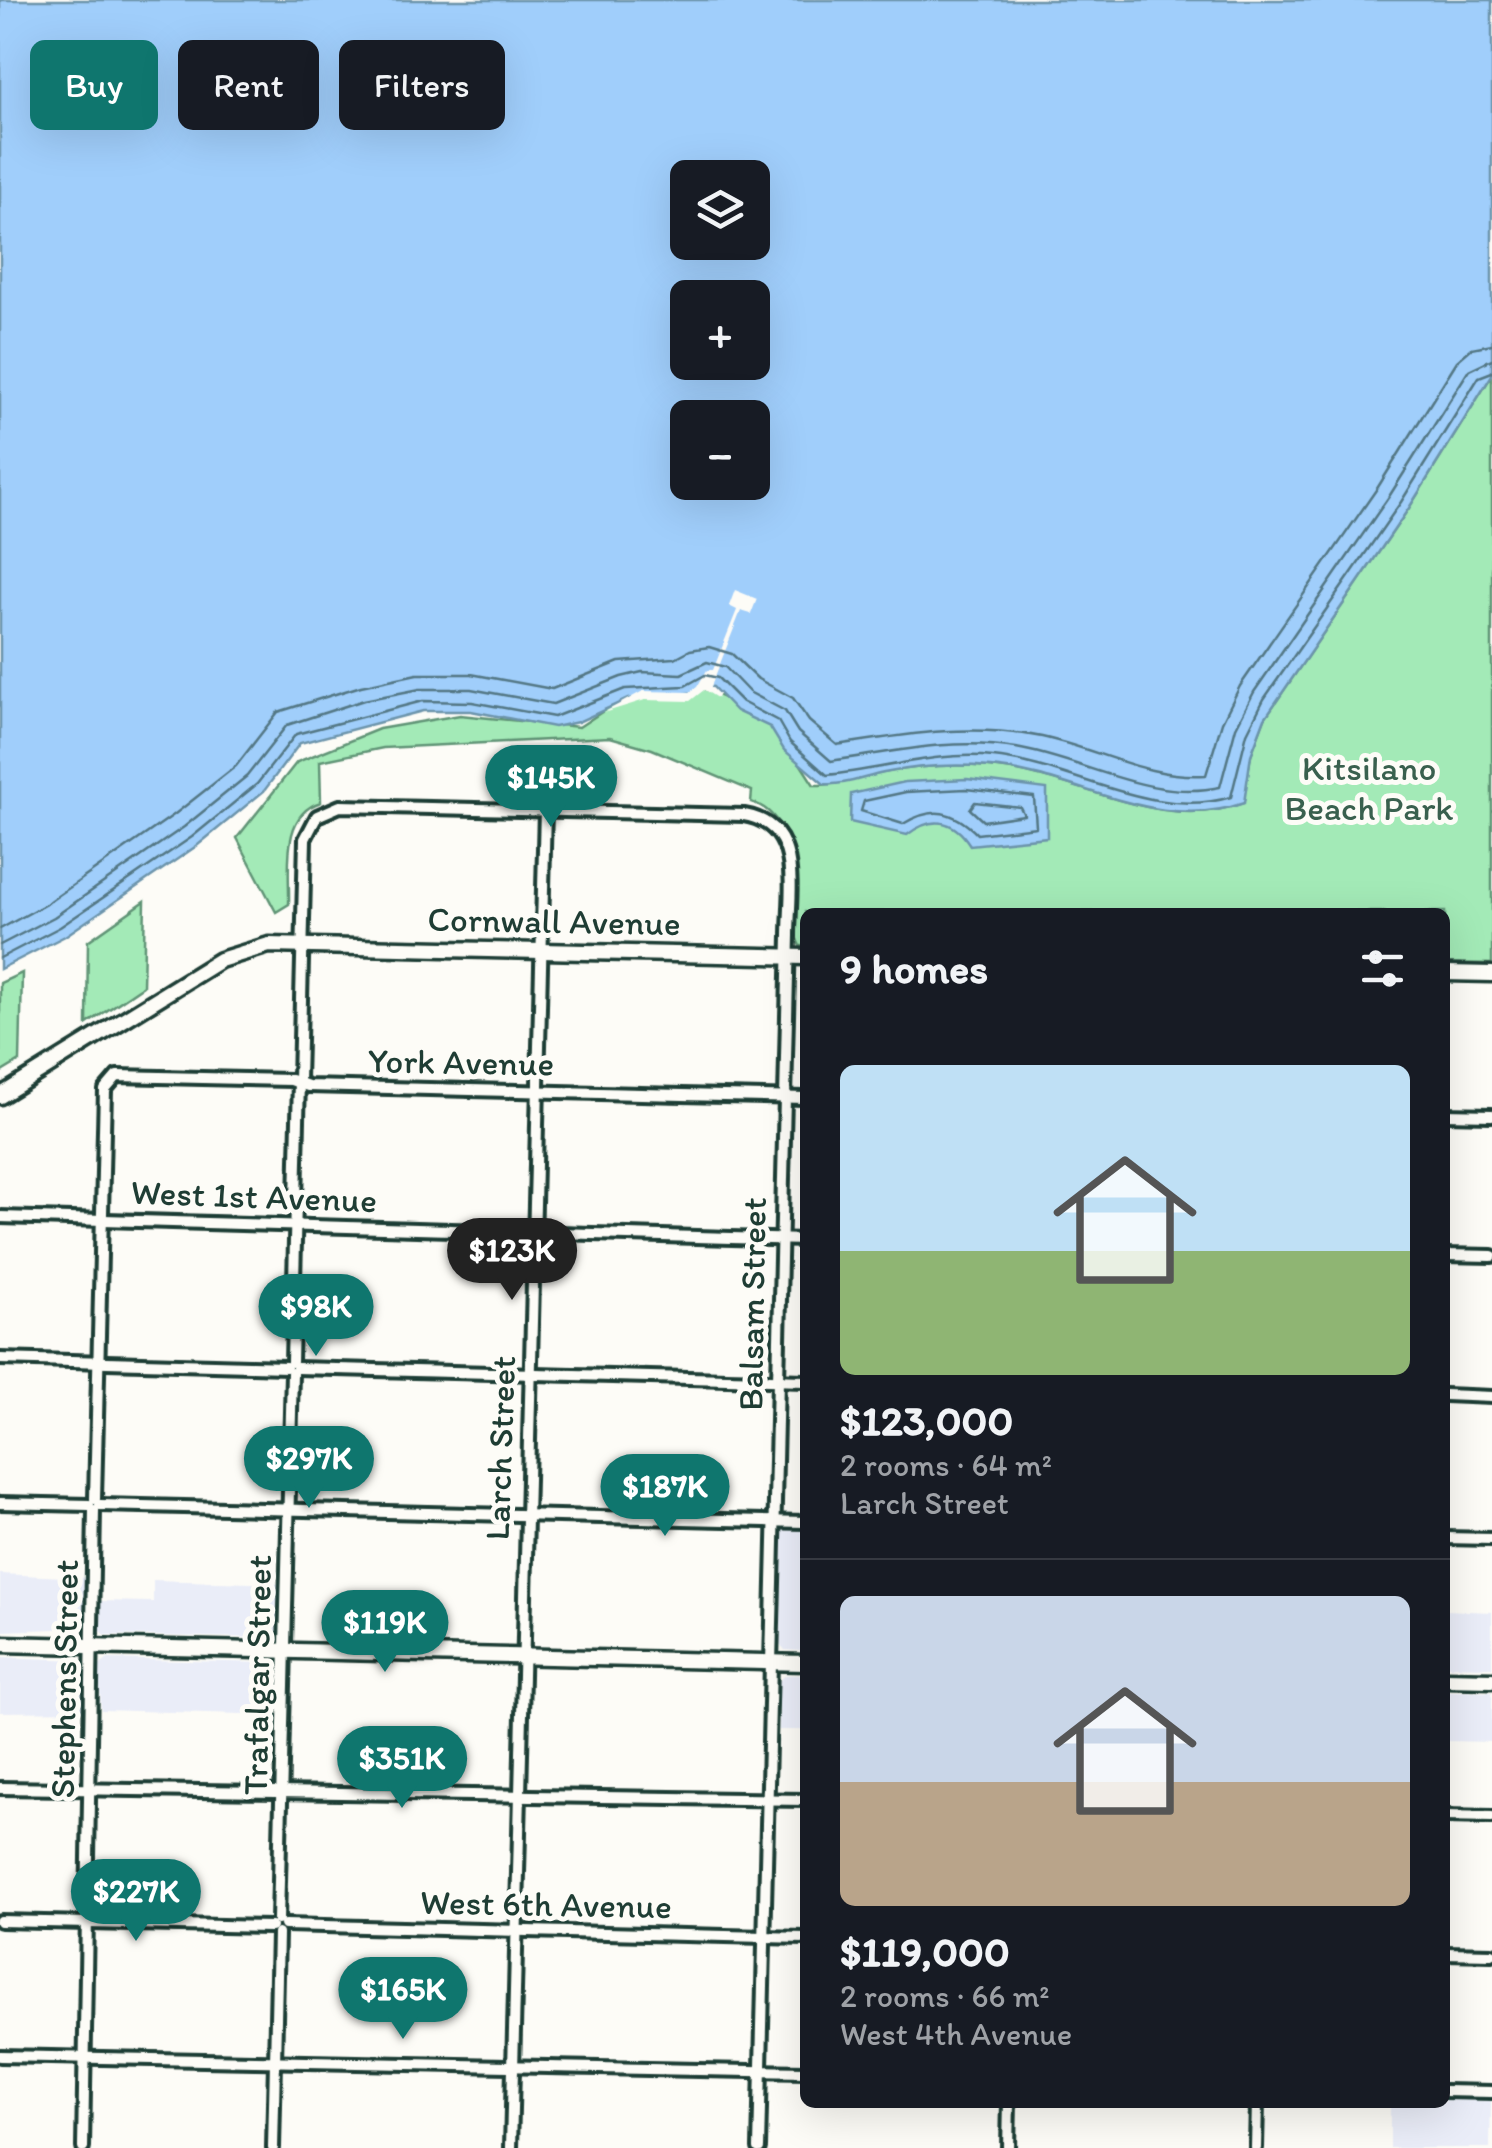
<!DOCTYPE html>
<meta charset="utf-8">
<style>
:root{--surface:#171b24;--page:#20242c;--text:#f1f3f6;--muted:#9ea1a6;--line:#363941;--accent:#0f766e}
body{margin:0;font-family:Itim,sans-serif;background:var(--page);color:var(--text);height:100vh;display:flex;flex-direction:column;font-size:38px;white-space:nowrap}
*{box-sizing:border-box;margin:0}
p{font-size:32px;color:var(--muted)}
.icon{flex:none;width:55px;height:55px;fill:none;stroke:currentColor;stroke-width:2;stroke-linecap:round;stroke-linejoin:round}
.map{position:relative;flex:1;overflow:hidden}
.details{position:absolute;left:800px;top:908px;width:650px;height:1200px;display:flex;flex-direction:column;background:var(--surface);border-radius:15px;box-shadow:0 10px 40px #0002}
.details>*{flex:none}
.top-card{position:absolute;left:30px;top:40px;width:620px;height:90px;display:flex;gap:20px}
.fabs{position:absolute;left:670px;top:160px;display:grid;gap:20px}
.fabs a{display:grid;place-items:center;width:100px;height:100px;border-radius:15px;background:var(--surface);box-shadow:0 10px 40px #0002;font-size:50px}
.price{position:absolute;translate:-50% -85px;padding:0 22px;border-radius:35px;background:var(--accent);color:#fff;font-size:32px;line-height:65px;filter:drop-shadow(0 2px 5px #0008)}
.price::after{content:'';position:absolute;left:50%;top:60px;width:30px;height:22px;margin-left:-15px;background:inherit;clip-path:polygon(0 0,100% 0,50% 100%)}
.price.current{background:#222;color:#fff}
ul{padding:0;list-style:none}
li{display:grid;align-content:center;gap:20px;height:530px;padding:0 40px}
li+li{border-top:2px solid var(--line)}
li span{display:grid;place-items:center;height:310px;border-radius:15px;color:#555}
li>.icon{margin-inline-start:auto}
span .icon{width:180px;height:180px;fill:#fffc;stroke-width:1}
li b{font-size:42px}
h2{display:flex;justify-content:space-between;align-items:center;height:120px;padding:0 40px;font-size:42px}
.tag{padding:0 35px;border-radius:15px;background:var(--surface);box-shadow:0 10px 40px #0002;font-size:35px;line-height:90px}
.tag.current{background:var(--accent);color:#fff}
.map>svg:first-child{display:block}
.built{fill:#eaedf8}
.green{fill:#a3eab7;stroke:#619476;stroke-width:2.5}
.water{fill:#a0cefb;stroke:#6c94ab;stroke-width:2.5;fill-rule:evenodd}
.pier{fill:#fdfcf7}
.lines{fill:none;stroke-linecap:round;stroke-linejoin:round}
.shore{stroke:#537784;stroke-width:2.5}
.minor-casing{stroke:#1f3d34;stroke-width:18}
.secondary-casing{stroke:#1f3d34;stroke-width:21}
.minor{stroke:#fdfcf7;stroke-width:10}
.secondary{stroke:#fdfcf7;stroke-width:14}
.labels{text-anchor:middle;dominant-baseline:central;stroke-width:10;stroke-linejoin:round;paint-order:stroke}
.park-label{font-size:35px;fill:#39604e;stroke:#fdfcf7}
.street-label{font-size:35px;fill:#1f3d34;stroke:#fdfcf7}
</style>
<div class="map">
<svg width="1492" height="2148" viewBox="0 0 1492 2148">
<rect width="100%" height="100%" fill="#fdfcf7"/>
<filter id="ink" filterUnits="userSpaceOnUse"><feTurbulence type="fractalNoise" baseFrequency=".01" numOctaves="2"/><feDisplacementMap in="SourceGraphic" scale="20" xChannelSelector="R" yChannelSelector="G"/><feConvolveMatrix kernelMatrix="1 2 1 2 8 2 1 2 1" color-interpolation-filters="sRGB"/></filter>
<g filter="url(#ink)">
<g class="built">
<polygon points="788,1526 805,1527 805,1651 785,1650 780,1644 783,1531"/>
<polygon points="0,1574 87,1578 85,1628 0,1631"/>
<polygon points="153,1580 280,1584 278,1633 271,1638 106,1635 98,1629 98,1601 153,1602"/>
<polygon points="1445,1610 1492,1612 1492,1667 1445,1666"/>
<polygon points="0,1657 80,1660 84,1668 82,1711 0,1712"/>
<polygon points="108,1659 272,1663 279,1671 278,1715 101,1710 99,1666"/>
<polygon points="786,1675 805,1675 805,1730 779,1730 779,1681"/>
<polygon points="1445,1691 1492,1692 1492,1742 1445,1741"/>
<polygon points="1445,2099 1491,2100 1490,2148 1390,2148 1390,2103 1445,2102"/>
</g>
<g class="green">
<path d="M1492 375V964L1445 963V912H805V946H800C781 912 814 864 781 826 772 814 765 806 751 802L752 791 652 749 610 737 383 748 320 761 321 802C280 814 290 870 289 904L276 912 237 838 297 762 379 729 460 715 579 727 623 698 700 687 772 720 814 785C837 785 859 778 882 773 923 765 970 763 1012 770 1090 783 1164 832 1243 803L1251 755 1265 718 1409 508Z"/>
<polygon points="145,901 143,986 87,1024 88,941"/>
<polygon points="22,973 20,1061 0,1073 0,983"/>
</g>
<g class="water">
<path d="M0 0H1492V375L1409 508 1265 718 1251 755 1244 803C1156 834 1077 774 990 767 955 764 918 766 884 773 864 777 843 786 824 784L784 750 770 727 736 711 713 687 706 686 697 692 628 699 578 722 554 727 471 711H423L300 743 264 791 198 845 65 936 0 969ZM688 178H752V242H688ZM688 298H752V362H688ZM688 418H752V482H688Z"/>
<path d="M967 779 1047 789V837L970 845C953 818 931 816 907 835L850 822 851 794 905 782Z"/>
</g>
<polygon class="pier" points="735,590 757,599 751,614 741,611 710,689 719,694 717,698 704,690 690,701 645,700 603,713 643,691 690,692 697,687 707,670 713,670 737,610 729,606"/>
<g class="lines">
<g class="shore">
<path d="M966 789 1034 797 1036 827 977 834C953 810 933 806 903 824L861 811 864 801 906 792Z"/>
<polygon points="975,802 1020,807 1024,815 983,821 970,809"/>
<path d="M0 929 46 904 175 814 236 766 278 712 361 686 417 674H471L552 689 619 662 675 658 690 650 709 647 732 654 758 679 793 698 809 721 837 745C908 734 970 723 1042 737 1098 749 1148 779 1206 775L1222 722 1240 686 1378 487 1457 361 1472 348 1492 344"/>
<path d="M0 945 54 917 184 827 247 776 287 725 364 700 420 689H471L553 704 621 677 642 672 681 674 707 662 725 667 749 692 785 711 798 732 831 761C894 752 952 737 1016 748 1083 759 1151 802 1220 787L1236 727 1254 692 1390 495 1469 370 1492 359"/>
<path d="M0 958 60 927 192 837 257 784 296 734 423 701 472 702 554 717 625 689 685 686 705 675 718 678 742 702 778 721 790 742 827 775C884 770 935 751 993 757 1072 765 1152 821 1231 797L1247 733 1264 699 1401 502 1479 377 1492 372"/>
</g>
<defs>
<g id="minor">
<polyline points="1445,1114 1492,1115"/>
<polyline points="0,1217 805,1240"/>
<polyline points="1445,1255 1492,1256"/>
<polyline points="0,1359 286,1367"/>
<path d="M292 1362 305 839 317 816 340 806 744 815C804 825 789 891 789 936L759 2148"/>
<polyline points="297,1368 805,1381"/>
<polyline points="1445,1395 1492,1397"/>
<polyline points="95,1499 105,1090 117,1076 291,1080 308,1086 805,1098"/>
<polyline points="0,1503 89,1505"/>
<polyline points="100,1505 805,1522"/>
<polyline points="1445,1538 1492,1539"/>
<polyline points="0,1788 805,1800"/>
<polyline points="1445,1816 1492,1817"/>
<polyline points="278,1920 292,1373"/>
<polyline points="0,1921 271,1927"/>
<polyline points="285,1925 805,1938"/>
<polyline points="1445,1953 1492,1954"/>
<polyline points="0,2056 805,2072"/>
<polyline points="1445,2091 1492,2092"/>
<polyline points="83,2148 94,1510"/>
<polyline points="273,2148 278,1934"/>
<polyline points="511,2148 545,810"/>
<polyline points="1008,2148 1009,2102"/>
<polyline points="1256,2148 1257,2102"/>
</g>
<g id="secondary">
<polyline points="1445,973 1492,974"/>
<polyline points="0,1096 220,960 269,945 805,957"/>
<polyline points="0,1644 805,1663"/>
<polyline points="1445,1679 1492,1680"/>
</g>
</defs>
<use href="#minor" class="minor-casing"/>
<use href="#secondary" class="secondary-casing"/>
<use href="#minor" class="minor"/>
<use href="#secondary" class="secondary"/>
</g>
</g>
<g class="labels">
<g class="park-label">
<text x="1369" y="768">Kitsilano<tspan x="1369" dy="40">Beach Park</tspan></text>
</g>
<g class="street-label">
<text transform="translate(554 921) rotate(1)">Cornwall Avenue</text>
<text transform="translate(461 1062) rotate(1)">York Avenue</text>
<text transform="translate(254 1196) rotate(2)">West 1st Avenue</text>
<text transform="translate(752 1304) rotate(-89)">Balsam Street</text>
<text transform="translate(500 1448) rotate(-88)">Larch Street</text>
<text transform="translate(257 1675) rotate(-89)">Trafalgar Street</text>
<text transform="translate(64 1679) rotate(-89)">Stephens Street</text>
<text transform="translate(546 1904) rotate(1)">West 6th Avenue</text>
</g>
</g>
</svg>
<div class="fabs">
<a><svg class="icon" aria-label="layers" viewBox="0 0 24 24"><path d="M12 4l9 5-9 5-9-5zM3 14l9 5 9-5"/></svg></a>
<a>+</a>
<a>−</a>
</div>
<b class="price" style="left:551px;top:830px">$145K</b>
<b class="price current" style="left:512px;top:1303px">$123K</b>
<b class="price" style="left:316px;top:1359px">$98K</b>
<b class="price" style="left:309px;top:1511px">$297K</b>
<b class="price" style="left:665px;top:1539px">$187K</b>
<b class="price" style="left:385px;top:1675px">$119K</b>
<b class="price" style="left:402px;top:1811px">$351K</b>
<b class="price" style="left:136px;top:1944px">$227K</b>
<b class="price" style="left:403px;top:2042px">$165K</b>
<div class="top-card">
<a class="tag current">Buy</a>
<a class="tag">Rent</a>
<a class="tag">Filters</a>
</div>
<section class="details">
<h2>9 homes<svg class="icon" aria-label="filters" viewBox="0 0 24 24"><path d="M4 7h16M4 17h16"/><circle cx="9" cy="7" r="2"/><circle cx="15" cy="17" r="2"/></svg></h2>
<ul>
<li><span style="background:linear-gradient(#bfe0f5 60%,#8fb573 0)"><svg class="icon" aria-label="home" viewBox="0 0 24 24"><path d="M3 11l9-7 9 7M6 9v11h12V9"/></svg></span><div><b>$123,000</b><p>2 rooms · 64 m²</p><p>Larch Street</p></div></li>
<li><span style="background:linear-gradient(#c9d6e8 60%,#b9a48a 0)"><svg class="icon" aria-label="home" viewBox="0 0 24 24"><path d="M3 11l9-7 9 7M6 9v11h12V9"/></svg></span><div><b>$119,000</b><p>2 rooms · 66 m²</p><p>West 4th Avenue</p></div></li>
</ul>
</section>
</div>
